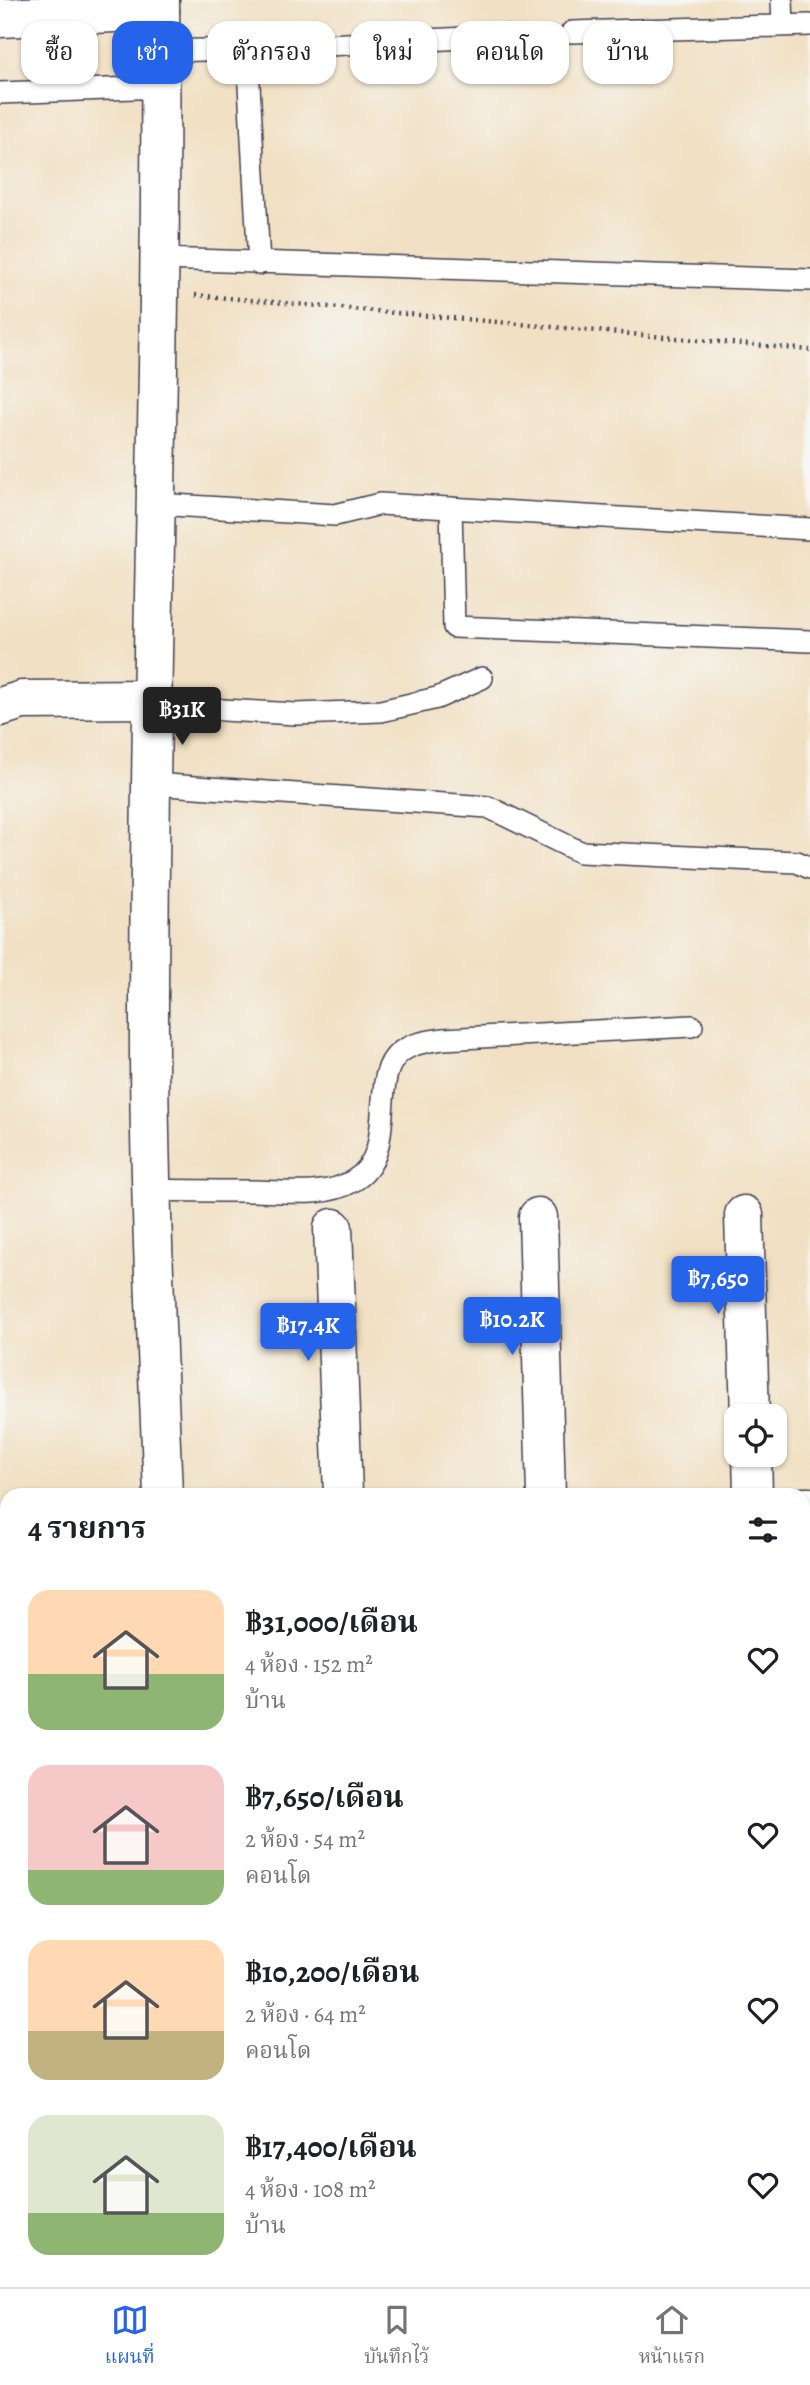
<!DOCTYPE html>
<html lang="th">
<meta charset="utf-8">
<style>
:root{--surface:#fff;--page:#f6f6f6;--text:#202124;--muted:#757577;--line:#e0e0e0;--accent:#2563eb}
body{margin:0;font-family:Alegreya,"Noto Serif Thai",serif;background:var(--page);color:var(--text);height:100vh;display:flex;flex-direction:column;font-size:26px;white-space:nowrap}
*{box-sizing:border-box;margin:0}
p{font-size:23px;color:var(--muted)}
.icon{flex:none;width:38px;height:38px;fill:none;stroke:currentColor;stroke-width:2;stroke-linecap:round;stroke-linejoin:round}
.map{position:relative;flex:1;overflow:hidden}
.drawer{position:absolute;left:0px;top:1488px;width:810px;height:800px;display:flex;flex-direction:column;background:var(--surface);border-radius:21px 21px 0 0;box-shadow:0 2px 5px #0004}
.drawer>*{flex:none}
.guide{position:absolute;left:21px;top:21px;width:768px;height:63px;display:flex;gap:14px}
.controls{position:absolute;left:724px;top:1404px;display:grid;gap:14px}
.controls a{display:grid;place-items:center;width:63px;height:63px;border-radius:14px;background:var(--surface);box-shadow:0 2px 5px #0004;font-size:35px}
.price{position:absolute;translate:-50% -60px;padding:0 16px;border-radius:7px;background:var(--accent);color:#fff;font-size:23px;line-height:46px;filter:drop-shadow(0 2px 4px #0008)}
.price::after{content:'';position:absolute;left:50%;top:42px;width:21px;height:16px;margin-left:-10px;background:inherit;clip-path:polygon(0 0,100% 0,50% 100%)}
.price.selected{background:#222;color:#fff}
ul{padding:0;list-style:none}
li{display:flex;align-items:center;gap:21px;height:175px;padding:0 28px}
li span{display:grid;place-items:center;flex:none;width:196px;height:140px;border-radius:21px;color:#555}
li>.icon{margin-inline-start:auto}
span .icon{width:84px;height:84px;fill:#fffc;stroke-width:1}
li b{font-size:30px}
h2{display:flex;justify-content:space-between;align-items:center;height:84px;padding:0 28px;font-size:30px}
.chip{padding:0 24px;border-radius:21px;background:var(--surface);box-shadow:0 2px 5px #0004;font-size:24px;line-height:63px}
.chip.selected{background:var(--accent);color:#fff}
.tabs{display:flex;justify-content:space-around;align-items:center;height:98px;border-top:2px solid var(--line);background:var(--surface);font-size:19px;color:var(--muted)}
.tabs a{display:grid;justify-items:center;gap:4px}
.tabs .selected{color:var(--accent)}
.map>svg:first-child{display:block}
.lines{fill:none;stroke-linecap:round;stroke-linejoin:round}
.service-casing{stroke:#413e4f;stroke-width:24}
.minor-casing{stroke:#413e4f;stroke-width:41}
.path{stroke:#413e4f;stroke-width:4.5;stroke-dasharray:2 5;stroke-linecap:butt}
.service{stroke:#fff;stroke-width:21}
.minor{stroke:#fff;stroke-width:38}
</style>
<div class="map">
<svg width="810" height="2287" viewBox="0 0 810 2287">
<rect width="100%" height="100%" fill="#f6f6f2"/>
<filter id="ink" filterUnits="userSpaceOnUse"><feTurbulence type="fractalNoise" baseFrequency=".0143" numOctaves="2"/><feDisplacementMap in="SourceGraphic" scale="14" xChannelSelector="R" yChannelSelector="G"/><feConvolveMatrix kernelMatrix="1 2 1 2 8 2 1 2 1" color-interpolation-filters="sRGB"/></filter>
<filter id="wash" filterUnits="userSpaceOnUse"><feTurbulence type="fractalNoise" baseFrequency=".00686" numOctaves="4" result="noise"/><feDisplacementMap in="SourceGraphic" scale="28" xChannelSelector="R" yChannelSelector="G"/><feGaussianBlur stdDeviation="1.57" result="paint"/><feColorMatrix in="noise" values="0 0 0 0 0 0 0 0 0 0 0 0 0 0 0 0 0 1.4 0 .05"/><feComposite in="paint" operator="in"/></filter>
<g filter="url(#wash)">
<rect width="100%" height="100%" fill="#f1e0c3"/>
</g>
<g filter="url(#ink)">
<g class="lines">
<defs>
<g id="service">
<polyline points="782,0 783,25"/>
<polyline points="572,32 810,25"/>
<polyline points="247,49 259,264"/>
<polyline points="162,51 247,49 506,36"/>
<polyline points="0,93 162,87"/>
<polyline points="160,259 810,280"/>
<polyline points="156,504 335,515 380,504 810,529"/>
<polyline points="451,508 454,627 810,641"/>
<polyline points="152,699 223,710 296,714 381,711 437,698 482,678"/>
<polyline points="152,784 488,807 580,852 797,862 810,868"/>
<path d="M151 1190C185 1191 219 1191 253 1191 284 1191 325 1198 353 1181 401 1154 366 1075 402 1051 414 1043 429 1041 443 1039L692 1026"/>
</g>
<g id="minor">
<path d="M160 0C163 353 148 706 149 1059 150 1204 157 1349 163 1494"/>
<polyline points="0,18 160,11"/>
<polyline points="0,707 22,700 152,699"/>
<polyline points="744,1215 750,1416"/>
<polyline points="538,1217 546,1494"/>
<polyline points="333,1228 343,1494"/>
<polyline points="752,1454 753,1494"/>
<polyline points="803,1507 810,1507"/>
<polyline points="803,1717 810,1716"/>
<polyline points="803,1921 810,1921"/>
<polyline points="0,2050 7,2050"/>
<polyline points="803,2111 810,2111"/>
<polyline points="0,2139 7,2125"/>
<polyline points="803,2219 810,2218"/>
<polyline points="803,2278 810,2277"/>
<polyline points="41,2287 116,2280"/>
<polyline points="691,2287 772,2280"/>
</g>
</defs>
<use href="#service" class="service-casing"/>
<use href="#minor" class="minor-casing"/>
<polyline class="path" points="195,295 810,350"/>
<use href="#service" class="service"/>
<use href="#minor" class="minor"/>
</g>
</g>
</svg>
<div class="controls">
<a><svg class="icon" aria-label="locate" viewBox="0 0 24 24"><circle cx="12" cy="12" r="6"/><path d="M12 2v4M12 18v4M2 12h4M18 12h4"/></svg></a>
</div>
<b class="price selected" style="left:182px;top:747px">฿31K</b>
<b class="price" style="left:718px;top:1316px">฿7,650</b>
<b class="price" style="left:512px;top:1357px">฿10.2K</b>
<b class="price" style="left:308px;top:1363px">฿17.4K</b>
<div class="guide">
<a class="chip">ซื้อ</a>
<a class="chip selected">เช่า</a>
<a class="chip">ตัวกรอง</a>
<a class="chip">ใหม่</a>
<a class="chip">คอนโด</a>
<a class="chip">บ้าน</a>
</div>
<section class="drawer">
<h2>4 รายการ<svg class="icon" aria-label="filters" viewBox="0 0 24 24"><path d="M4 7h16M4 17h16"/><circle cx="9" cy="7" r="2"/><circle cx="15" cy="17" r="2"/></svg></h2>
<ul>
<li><span style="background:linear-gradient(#ffd9b3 60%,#8fb573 0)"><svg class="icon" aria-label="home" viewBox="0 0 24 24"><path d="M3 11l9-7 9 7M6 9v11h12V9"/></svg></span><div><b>฿31,000/เดือน</b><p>4 ห้อง · 152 m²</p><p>บ้าน</p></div><svg class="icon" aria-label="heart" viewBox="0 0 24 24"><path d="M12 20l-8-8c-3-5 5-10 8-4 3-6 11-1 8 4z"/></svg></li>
<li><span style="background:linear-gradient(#f6c9c9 75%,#8fb573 0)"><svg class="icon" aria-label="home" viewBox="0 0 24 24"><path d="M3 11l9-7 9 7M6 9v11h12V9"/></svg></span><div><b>฿7,650/เดือน</b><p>2 ห้อง · 54 m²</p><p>คอนโด</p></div><svg class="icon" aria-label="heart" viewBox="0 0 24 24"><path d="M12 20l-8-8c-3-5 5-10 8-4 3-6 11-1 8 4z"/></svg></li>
<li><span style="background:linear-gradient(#ffd9b3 65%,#c2b280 0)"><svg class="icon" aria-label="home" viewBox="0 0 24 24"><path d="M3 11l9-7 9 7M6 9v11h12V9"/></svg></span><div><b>฿10,200/เดือน</b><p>2 ห้อง · 64 m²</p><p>คอนโด</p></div><svg class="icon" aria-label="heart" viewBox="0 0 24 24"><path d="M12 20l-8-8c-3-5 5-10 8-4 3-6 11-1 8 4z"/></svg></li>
<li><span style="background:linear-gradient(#dfe7d0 70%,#8fb573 0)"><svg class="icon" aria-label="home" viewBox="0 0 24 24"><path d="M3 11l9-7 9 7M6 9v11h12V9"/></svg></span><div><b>฿17,400/เดือน</b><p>4 ห้อง · 108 m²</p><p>บ้าน</p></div><svg class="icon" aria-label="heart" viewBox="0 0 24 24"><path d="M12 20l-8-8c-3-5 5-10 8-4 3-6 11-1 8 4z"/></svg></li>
</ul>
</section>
</div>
<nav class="tabs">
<a class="selected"><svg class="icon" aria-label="map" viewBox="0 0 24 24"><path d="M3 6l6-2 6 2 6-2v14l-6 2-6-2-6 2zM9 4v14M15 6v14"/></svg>แผนที่</a>
<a><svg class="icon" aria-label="saved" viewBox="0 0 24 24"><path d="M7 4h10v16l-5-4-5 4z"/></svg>บันทึกไว้</a>
<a><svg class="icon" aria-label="home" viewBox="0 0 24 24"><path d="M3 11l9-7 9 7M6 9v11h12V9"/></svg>หน้าแรก</a>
</nav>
